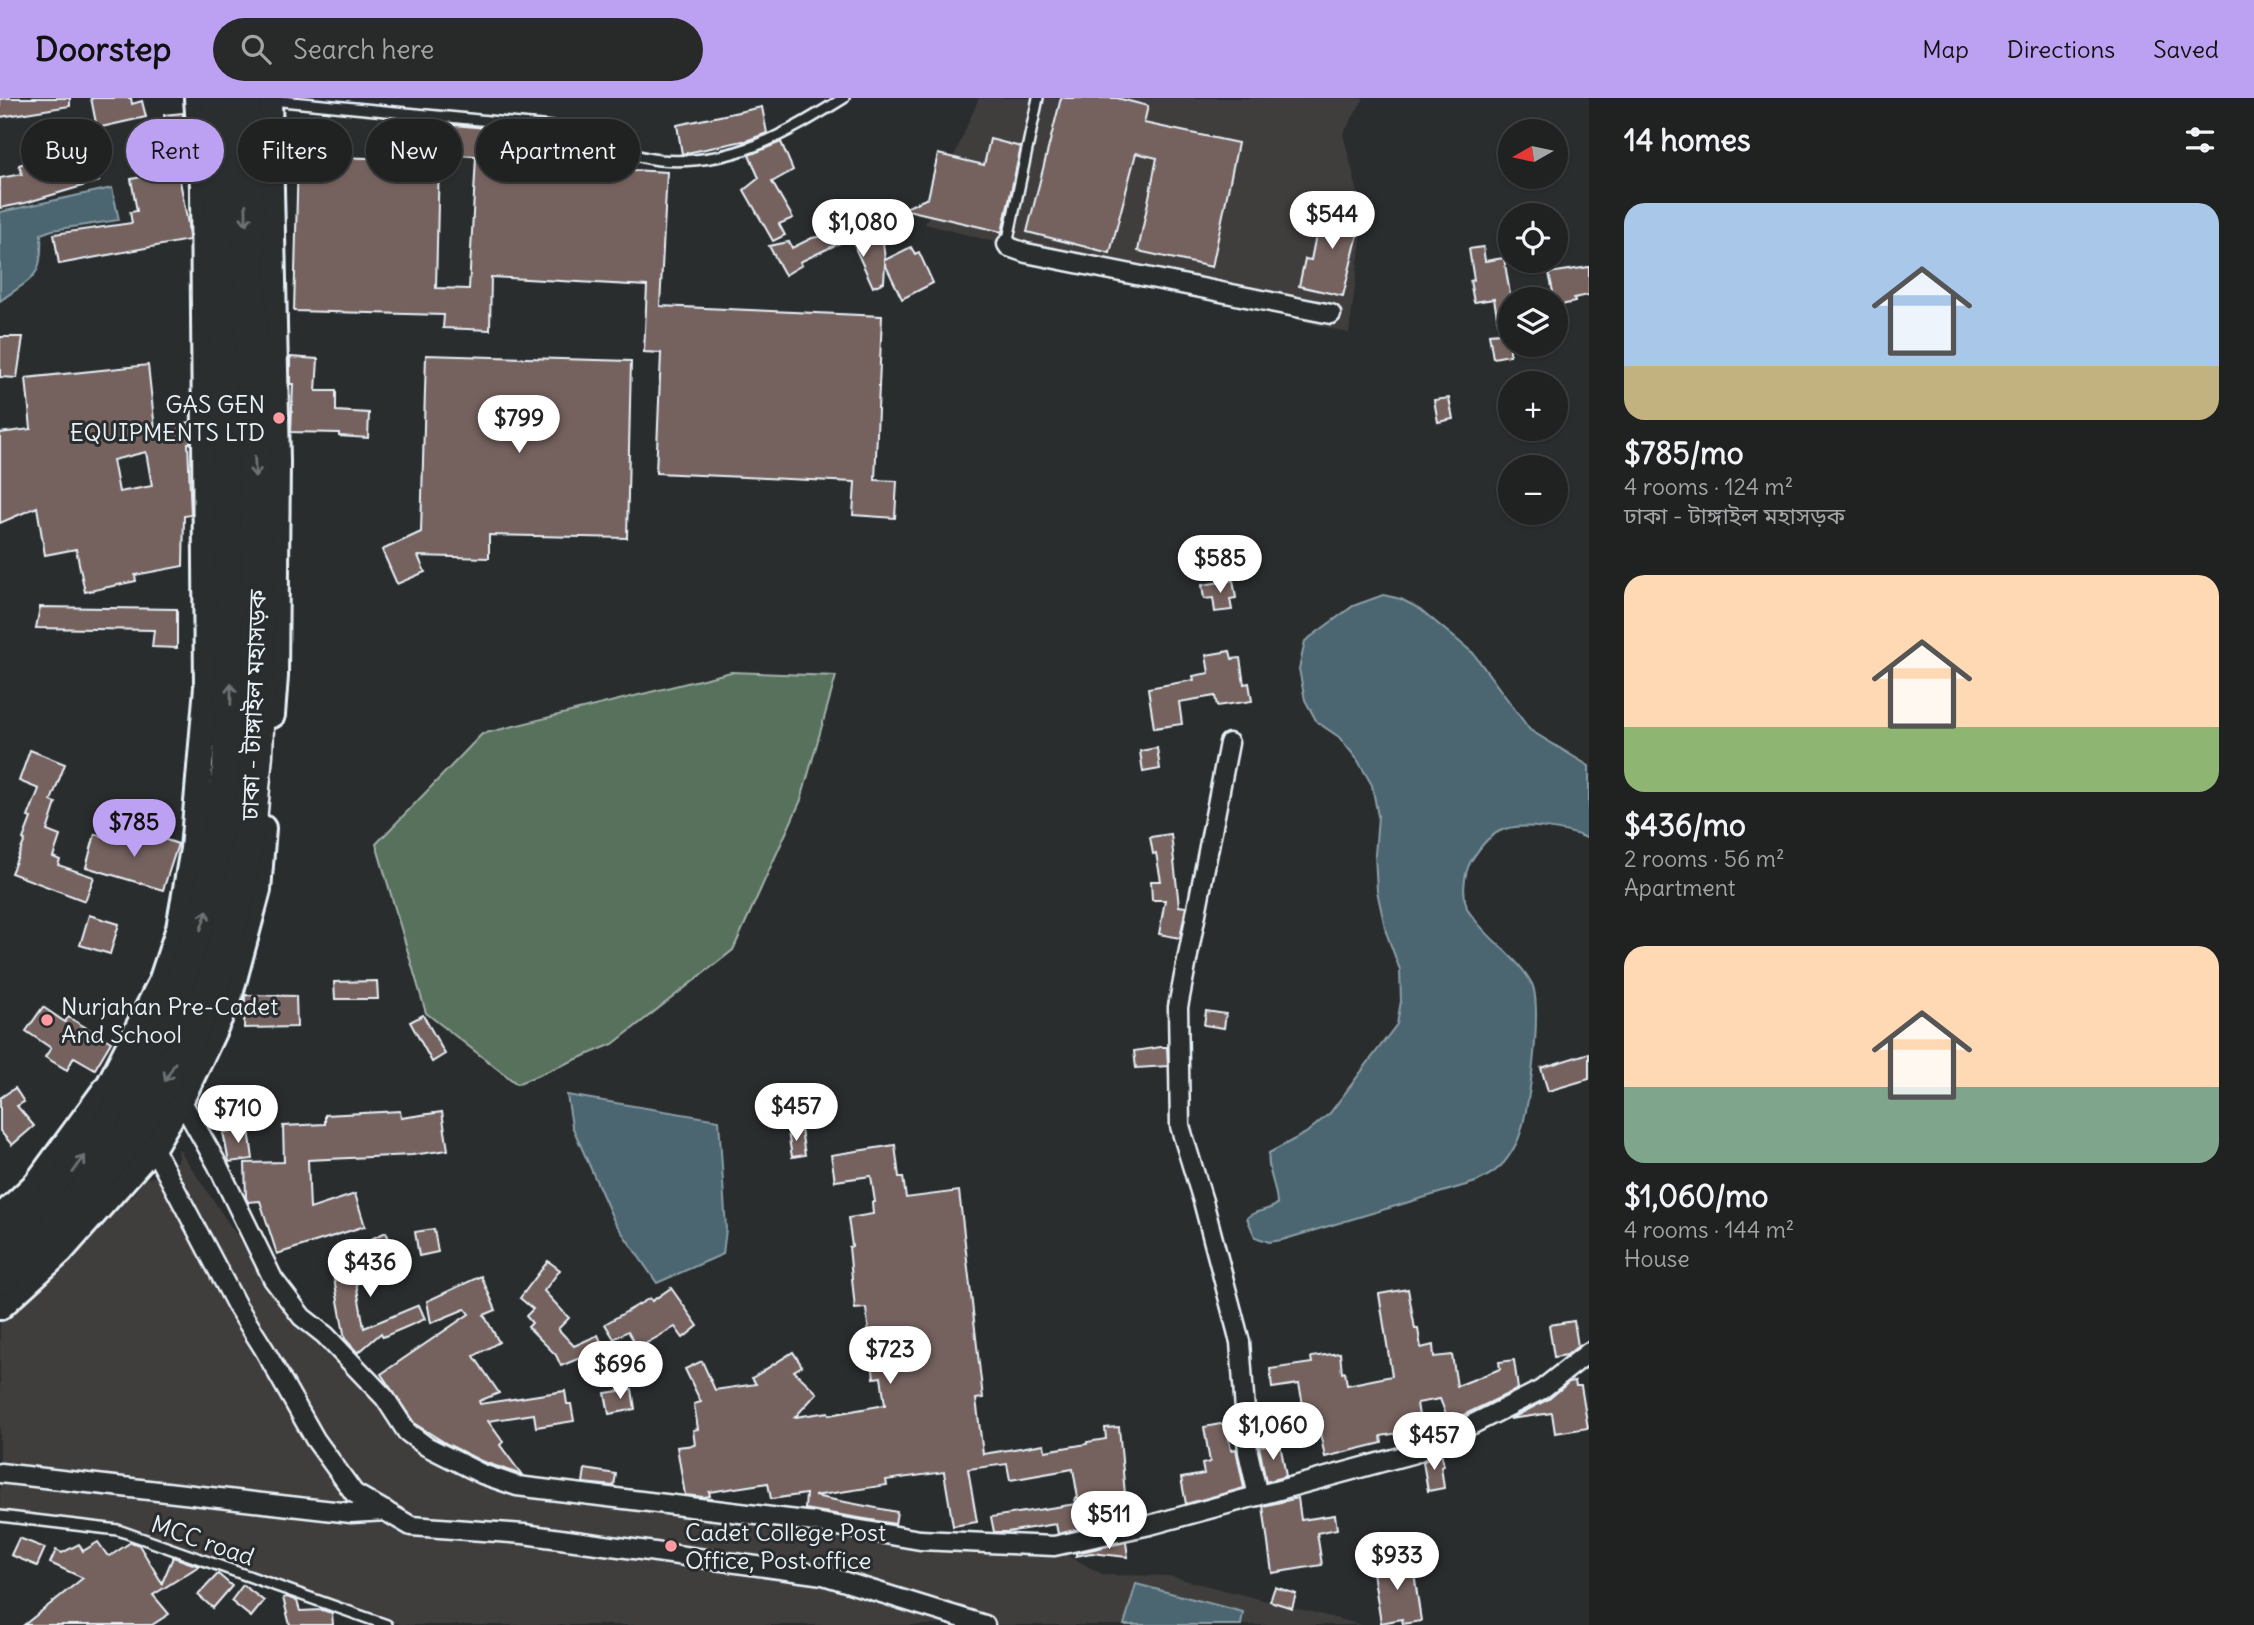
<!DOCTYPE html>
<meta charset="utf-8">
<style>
:root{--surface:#202222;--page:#282a2a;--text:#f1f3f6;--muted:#a2a4a5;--line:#3d3f40;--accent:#bca0f2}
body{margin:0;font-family:Delius,"Noto Sans Bengali",sans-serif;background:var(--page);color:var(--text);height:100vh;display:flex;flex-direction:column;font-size:26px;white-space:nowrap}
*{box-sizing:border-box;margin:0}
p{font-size:23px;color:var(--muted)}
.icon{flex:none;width:38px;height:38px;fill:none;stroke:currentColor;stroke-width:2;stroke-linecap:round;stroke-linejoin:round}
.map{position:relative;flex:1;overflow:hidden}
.details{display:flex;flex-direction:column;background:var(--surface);width:665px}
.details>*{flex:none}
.top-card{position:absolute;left:21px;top:21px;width:665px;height:63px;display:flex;gap:14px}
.needle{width:46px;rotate:261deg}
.fabs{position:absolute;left:1498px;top:21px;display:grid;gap:14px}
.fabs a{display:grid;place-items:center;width:70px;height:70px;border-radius:50%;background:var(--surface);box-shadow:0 2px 5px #0004,0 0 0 2px var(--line);font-size:35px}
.price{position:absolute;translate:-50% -60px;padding:0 16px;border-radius:24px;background:#fff;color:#222;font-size:23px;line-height:46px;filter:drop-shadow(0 2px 4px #0008)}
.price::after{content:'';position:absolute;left:50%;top:42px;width:21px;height:16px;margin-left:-10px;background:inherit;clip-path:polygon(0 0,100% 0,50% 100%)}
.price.on{background:var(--accent);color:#111}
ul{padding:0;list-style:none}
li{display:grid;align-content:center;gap:14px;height:371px;padding:0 35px}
li span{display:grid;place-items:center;height:217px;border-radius:21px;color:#555}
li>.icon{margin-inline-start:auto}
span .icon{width:126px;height:126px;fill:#fffc;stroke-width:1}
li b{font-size:30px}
h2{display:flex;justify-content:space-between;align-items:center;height:84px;padding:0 35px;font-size:30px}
.chip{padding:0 24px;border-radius:32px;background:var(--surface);box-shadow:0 2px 5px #0004,0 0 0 2px var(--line);font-size:24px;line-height:63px}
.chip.on{background:var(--accent);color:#111}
header{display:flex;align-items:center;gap:42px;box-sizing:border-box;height:98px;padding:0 35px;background:var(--accent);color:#111}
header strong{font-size:33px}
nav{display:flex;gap:38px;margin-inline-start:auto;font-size:24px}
.search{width:490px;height:63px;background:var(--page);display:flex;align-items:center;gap:18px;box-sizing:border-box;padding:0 24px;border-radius:38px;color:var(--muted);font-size:26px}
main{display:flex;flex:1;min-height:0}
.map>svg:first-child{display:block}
.built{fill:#403d3d}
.green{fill:#59715d;stroke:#a0b1aa;stroke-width:2}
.water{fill:#4c6671;stroke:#8a9ea7;stroke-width:2}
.building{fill:#74625f;stroke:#e8f1f8;stroke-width:2;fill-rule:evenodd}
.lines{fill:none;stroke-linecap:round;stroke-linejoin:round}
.lane-casing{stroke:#e8f1f8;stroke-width:14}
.street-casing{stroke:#e8f1f8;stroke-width:23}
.secondary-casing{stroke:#e8f1f8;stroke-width:30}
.highway-casing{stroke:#e8f1f8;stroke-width:37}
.lane{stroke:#2a2d2e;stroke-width:9}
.street{stroke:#2a2d2e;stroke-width:18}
.secondary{stroke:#2a2d2e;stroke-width:24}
.highway{stroke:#2a2d2e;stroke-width:32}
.oneway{stroke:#6c7275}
.poi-dot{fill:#ff9aa2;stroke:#2a2d2e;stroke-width:2.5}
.labels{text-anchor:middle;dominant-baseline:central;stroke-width:6;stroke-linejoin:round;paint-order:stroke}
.poi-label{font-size:24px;fill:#e8f1f8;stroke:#2a2d2e;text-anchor:start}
.street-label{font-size:24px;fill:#e8f1f8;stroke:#2a2d2e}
</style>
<header>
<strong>Doorstep</strong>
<div class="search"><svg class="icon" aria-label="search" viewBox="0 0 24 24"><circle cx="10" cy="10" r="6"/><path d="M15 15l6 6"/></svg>Search here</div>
<nav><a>Map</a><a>Directions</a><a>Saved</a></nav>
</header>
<main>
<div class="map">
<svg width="1589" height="1527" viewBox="0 0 1589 1527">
<rect width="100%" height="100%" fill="#2a2d2e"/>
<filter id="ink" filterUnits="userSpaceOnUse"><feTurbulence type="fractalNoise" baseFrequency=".0143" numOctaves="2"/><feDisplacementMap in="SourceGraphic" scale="14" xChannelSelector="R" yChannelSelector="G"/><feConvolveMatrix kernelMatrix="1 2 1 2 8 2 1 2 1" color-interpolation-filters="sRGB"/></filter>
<g filter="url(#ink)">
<g class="built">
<polygon points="979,0 1364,0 1343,36 1364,119 1349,235 925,126"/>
<polygon points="178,1050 275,1194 323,1240 382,1304 480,1381 1054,1450 1104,1477 1169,1478 1362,1527 402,1527 119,1429 0,1414 0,1222 56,1172 126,1098 132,1099 144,1081 165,1076 179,1061"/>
</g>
<polygon class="green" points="731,574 836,578 801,702 733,852 613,946 517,986 426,915 376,746 482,636"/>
<g class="water">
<path d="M112 90 119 122 52 132 41 136C43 181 34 178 0 203V114Z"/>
<path d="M1383 497 1401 501 1420 511 1473 555 1530 632 1589 668V741C1570 732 1520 723 1500 733 1487 739 1479 751 1471 763 1464 775 1462 795 1467 810 1468 814 1473 819 1476 823 1493 845 1519 861 1532 886 1543 909 1529 1021 1517 1044 1506 1066 1497 1074 1476 1084L1282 1142 1269 1144 1255 1139 1247 1120C1255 1111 1268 1114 1277 1106 1277 1089 1266 1071 1269 1055L1306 1035 1330 1015 1397 926 1401 903 1400 872 1386 834 1377 793 1375 757 1378 718 1372 687 1357 661 1339 639 1317 624 1305 602 1299 571 1305 543 1353 508Z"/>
<polygon points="567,997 719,1022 726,1131 723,1156 657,1185 614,1123 572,1028"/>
<polygon points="1136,1486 1243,1514 1241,1527 1124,1527"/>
</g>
<g class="building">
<polygon points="7,0 70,0 70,8 0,19 0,1"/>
<polygon points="91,0 131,0 132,6 142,3 146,19 97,30"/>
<polygon points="1061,0 1117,0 1148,8 1144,25 1238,45 1212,169 1138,153 1157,60 1136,55 1110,155 1027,134"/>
<polygon points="762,9 767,35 743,44 743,43 682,56 677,27"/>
<polygon points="183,15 187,67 170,69 164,17"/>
<polygon points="454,27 562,37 561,68 667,74 660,208 882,218 875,382 897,383 895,420 853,417 855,384 656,375 661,255 644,254 647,188 491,179 490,232 443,230 444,217 294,213 298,58 439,62 436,190 469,191 476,58 452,57"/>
<polygon points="86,40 99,83 25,105 0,110 0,80 22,76 19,67"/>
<polygon points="990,41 1021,49 1002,134 903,111 928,100 938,56 984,67"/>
<polygon points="781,44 793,72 772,84 793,120 779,126 785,137 773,143 744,92 759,80 749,57"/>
<polygon points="178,72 188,126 189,142 59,166 54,136 132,125 130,114 137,113 131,81"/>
<polygon points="1322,107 1363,115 1343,198 1299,188 1305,161 1311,162"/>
<polygon points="881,126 885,162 911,149 915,156 919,154 933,185 902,201 885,166 884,184 873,189 856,152 854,138 800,164 802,167 785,177 769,148 789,144 792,150 812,140 867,130 867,128"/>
<polygon points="1483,149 1485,163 1504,160 1510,196 1510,257 1493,260 1489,236 1500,235 1494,201 1474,204 1470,183 1474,182 1469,151"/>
<polygon points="1589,169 1589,197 1574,200 1575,204 1556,208 1549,175"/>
<polygon points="0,239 23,239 17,280 0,279"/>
<polygon points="426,257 631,263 627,440 489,437 489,460 418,458 425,474 397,486 382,452 421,434"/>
<polygon points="290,259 318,261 316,293 336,293 336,313 369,315 368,340 339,338 339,335 291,334 293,286 290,286"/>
<path d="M148 267 155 331 190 324V345H188L191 417 184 418 183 468 135 477 136 483 85 494 76 451 45 457 37 409 0 425V335L31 331 26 280ZM146 354 152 388 119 394 113 362Z"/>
<polygon points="1449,300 1453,321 1438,324 1434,302"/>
<polygon points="1233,482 1236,500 1230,501 1232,512 1215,514 1213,500 1204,501 1202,487"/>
<polygon points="40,509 177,511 177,550 152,549 154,532 36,530"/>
<polygon points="1230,553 1232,561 1240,560 1244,586 1249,585 1252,603 1217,608 1215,598 1179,604 1182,626 1154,630 1148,590 1194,582 1193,578 1209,575 1206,557"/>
<polygon points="1157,650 1160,671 1143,674 1140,653"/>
<polygon points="30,652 65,666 51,703 56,705 47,733 60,738 53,759 60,762 58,767 94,779 85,803 11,775 25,742 23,741 31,720 28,719 39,691 19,683"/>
<polygon points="143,734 178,746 163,792 86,769 95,736 139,747"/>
<polygon points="1171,736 1179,808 1186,809 1180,840 1159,836 1165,802 1152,802 1151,783 1161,783 1156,755 1153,756 1150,739"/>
<polygon points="89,817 119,826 110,856 80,847"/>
<polygon points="377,883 378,901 335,901 334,884"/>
<polygon points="245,897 296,898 297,929 244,930"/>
<polygon points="43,909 65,924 68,919 111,944 95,971 74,959 67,972 45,959 51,950 26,933"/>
<polygon points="1206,913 1226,916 1224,930 1204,927"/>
<polygon points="423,917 445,956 432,964 410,924"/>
<polygon points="1161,949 1167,949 1168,968 1136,970 1134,953"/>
<polygon points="1589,955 1589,981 1548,993 1541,970"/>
<polygon points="15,990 24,1004 17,1008 34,1028 12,1047 0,1033 0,1000"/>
<polygon points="400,1013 401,1020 442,1014 448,1052 412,1057 308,1062 310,1111 355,1096 365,1128 277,1156 260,1103 248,1104 246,1100 245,1065 284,1064 283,1028 325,1026 325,1017"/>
<polygon points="249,1031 253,1061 229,1064 223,1034"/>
<polygon points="801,1032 805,1057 792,1059 788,1034"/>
<polygon points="895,1047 899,1079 903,1079 906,1100 959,1093 983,1300 976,1301 983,1356 1044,1346 1045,1353 1087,1346 1087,1344 1106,1341 1105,1330 1119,1329 1125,1396 1120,1396 1123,1417 1090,1422 1091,1428 1058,1436 1056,1426 1007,1434 994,1434 991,1419 1076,1406 1075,1400 1078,1400 1073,1371 1010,1382 1007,1366 968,1371 977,1424 953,1428 944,1374 886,1382 887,1387 814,1398 897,1414 895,1426 805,1411 806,1396 771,1401 768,1385 709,1394 710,1398 704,1399 685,1397 677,1349 695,1347 693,1332 698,1331 694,1306 701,1304 685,1271 702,1263 715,1292 756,1286 752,1280 793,1254 802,1268 794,1273 817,1295 795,1319 828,1314 829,1317 885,1307 881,1279 874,1280 866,1210 855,1211 849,1149 852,1148 848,1120 873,1116 872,1104 875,1104 871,1078 835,1083 831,1057"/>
<polygon points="434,1131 438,1154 419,1158 415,1134"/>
<polygon points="386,1134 398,1161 404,1160 406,1165 368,1183 356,1185 364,1230 419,1207 425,1221 383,1239 381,1235 358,1255 345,1241 333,1175 382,1165 371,1141"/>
<polygon points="548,1163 560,1172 544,1193 569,1220 558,1231 574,1248 598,1237 604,1250 561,1268 556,1257 528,1229 532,1225 526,1218 533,1211 520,1200"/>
<polygon points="481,1178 496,1212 484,1217 499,1244 474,1258 499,1295 479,1303 480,1306 565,1293 567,1306 571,1306 574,1323 536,1329 534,1316 488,1323 503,1344 500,1347 522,1377 481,1363 447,1346 415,1326 381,1276 469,1216 465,1211 431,1225 427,1203"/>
<polygon points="671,1190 698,1228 683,1240 675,1229 638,1250 628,1233 614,1241 605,1226 650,1200 652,1203"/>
<polygon points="1408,1191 1415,1231 1418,1231 1421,1250 1433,1247 1434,1259 1452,1257 1457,1288 1500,1271 1499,1264 1514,1262 1518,1291 1449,1324 1440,1301 1417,1305 1421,1331 1381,1338 1382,1345 1325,1359 1319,1330 1308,1332 1299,1286 1272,1290 1270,1271 1312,1265 1311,1259 1340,1255 1342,1275 1345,1274 1347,1287 1392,1278 1379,1196"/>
<polygon points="1574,1223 1578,1248 1567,1257 1554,1259 1549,1227"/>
<polygon points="1575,1283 1576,1288 1581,1288 1588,1330 1555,1335 1552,1315 1510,1321 1549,1301 1569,1284"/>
<polygon points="632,1291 635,1311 609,1316 605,1295"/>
<polygon points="1226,1325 1231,1352 1236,1351 1244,1390 1186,1406 1181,1380 1204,1376 1202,1366 1210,1364 1204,1329"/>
<polygon points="1280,1345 1286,1378 1266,1384 1259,1348"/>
<polygon points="1441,1354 1444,1368 1441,1368 1444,1390 1428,1393 1423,1364"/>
<polygon points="585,1371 616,1376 614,1388 583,1385"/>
<polygon points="1298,1400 1301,1422 1335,1417 1337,1431 1317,1435 1322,1467 1272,1475 1263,1408"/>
<polygon points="19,1440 45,1450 37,1468 11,1457"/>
<polygon points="98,1444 107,1457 110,1458 131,1444 139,1447 162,1485 173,1459 199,1468 153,1497 169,1516 152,1527 24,1527 83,1480 50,1465 56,1452 62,1455 79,1446 83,1453"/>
<polygon points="1126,1444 1128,1459 1091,1455 1076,1458 1076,1455"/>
<polygon points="1412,1461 1421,1523 1403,1526 1402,1521 1381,1525 1372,1468"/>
<polygon points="218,1476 232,1488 213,1510 198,1497"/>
<polygon points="243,1487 264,1503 251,1519 231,1503"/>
<polygon points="1275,1489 1296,1496 1292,1510 1270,1503"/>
<polygon points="287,1499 297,1503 300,1513 322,1512 332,1515 333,1527 290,1527 283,1500"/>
</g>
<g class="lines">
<defs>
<g id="lane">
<path d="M271 2 562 30C590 40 630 59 659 62 733 68 784 37 844 0"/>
<polyline points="1007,146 1038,0"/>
<polyline points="0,1418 118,1432 387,1527"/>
</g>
<g id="street">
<polyline points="1007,146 1009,149 1026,155 1331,216"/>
<polyline points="1229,645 1178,909 1180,1028 1203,1103 1240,1244 1248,1354 1258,1398"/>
<polyline points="181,1002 217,1066 273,1181 302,1219 325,1237 385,1300 407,1334 426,1348 482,1376 517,1388 814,1424 920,1442 1054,1448 1150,1427 1415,1355 1541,1292 1589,1254"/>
<polyline points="153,1049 237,1208 264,1251 315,1341 354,1395 411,1428 524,1436 823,1477 985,1527"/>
<polyline points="0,1375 351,1415 386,1413"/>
</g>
<g id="secondary">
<polyline points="269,0 277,363 275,578 272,617"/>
<polyline points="0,1120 36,1086 110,985 161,884 179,830 193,751 207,589 203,89 197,0"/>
<polyline points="0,1209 60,1154 153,1049 181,1002 229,900 258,792 263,730"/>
</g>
<g id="highway">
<polyline points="0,1153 70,1079 119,1011 167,923 208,810 229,668 231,594 232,460 218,0"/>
<polyline points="0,1180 48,1137 128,1042 191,935 212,887 238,802 250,724 256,656 259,574 257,445 244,0"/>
</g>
</defs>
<use href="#lane" class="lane-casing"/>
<use href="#street" class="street-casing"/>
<use href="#secondary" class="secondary-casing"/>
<use href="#highway" class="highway-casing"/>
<use href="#lane" class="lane"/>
<use href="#street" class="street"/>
<use href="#secondary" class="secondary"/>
<use href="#highway" class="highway"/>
</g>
<defs><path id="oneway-shaft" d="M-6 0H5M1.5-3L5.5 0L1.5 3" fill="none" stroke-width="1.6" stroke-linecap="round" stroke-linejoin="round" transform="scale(1.75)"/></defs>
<g class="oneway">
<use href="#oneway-shaft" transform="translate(246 117) rotate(89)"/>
<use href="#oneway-shaft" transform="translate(255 369) rotate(88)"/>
<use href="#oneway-shaft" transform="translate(231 596) rotate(-89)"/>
<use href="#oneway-shaft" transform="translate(204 822) rotate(-71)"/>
<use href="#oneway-shaft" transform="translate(170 974) rotate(119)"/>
<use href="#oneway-shaft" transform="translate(79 1066) rotate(-54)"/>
</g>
</g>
<g class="poi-dot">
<circle cx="279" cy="320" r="7"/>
<circle cx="47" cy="922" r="7"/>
<circle cx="671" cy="1448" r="7"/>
</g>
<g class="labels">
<g class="poi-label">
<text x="265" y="306" text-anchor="end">GAS GEN<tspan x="265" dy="28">EQUIPMENTS LTD</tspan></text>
<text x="61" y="908">Nurjahan Pre-Cadet<tspan x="61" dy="28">And School</tspan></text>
<text x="685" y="1434">Cadet College Post<tspan x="685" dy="28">Office, Post office</tspan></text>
</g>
<g class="street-label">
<text transform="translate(253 607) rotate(-88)">ঢাকা - টাঙ্গাইল মহাসড়ক</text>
<text transform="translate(203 1442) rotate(19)">MCC road</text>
</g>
</g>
</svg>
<div class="fabs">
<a><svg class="needle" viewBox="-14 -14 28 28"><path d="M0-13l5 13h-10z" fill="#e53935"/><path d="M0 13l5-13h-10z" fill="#a2a4a5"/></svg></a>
<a><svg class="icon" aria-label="locate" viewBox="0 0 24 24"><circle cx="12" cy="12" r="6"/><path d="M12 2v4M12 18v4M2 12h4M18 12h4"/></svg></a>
<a><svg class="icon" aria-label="layers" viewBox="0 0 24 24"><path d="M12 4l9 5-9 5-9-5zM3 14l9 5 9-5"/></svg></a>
<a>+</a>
<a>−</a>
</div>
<b class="price" style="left:1332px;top:153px">$544</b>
<b class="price" style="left:863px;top:161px">$1,080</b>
<b class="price" style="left:519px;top:357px">$799</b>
<b class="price" style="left:1220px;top:497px">$585</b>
<b class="price on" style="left:134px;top:761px">$785</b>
<b class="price" style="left:796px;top:1045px">$457</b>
<b class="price" style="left:238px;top:1047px">$710</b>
<b class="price" style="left:370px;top:1201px">$436</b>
<b class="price" style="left:890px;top:1288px">$723</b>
<b class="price" style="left:620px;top:1303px">$696</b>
<b class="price" style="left:1273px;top:1364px">$1,060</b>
<b class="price" style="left:1434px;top:1374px">$457</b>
<b class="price" style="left:1109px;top:1453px">$511</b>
<b class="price" style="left:1397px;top:1494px">$933</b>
<div class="top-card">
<a class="chip">Buy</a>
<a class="chip on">Rent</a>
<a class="chip">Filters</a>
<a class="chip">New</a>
<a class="chip">Apartment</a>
</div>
</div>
<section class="details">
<h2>14 homes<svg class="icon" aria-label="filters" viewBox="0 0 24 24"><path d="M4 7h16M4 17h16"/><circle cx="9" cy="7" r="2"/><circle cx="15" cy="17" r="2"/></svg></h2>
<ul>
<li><span style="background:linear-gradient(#a9c7e8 75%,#c2b280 0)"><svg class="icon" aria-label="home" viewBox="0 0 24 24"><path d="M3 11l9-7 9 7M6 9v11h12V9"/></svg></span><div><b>$785/mo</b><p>4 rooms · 124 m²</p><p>ঢাকা - টাঙ্গাইল মহাসড়ক</p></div></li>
<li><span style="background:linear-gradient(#ffd9b3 70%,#8fb573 0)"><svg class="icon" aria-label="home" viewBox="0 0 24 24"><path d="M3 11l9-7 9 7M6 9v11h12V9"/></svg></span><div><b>$436/mo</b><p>2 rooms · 56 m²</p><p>Apartment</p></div></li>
<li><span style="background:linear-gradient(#ffd9b3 65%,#7fa58c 0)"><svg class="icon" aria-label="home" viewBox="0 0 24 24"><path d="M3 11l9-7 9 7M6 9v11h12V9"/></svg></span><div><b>$1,060/mo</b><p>4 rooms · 144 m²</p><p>House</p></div></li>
</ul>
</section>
</main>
